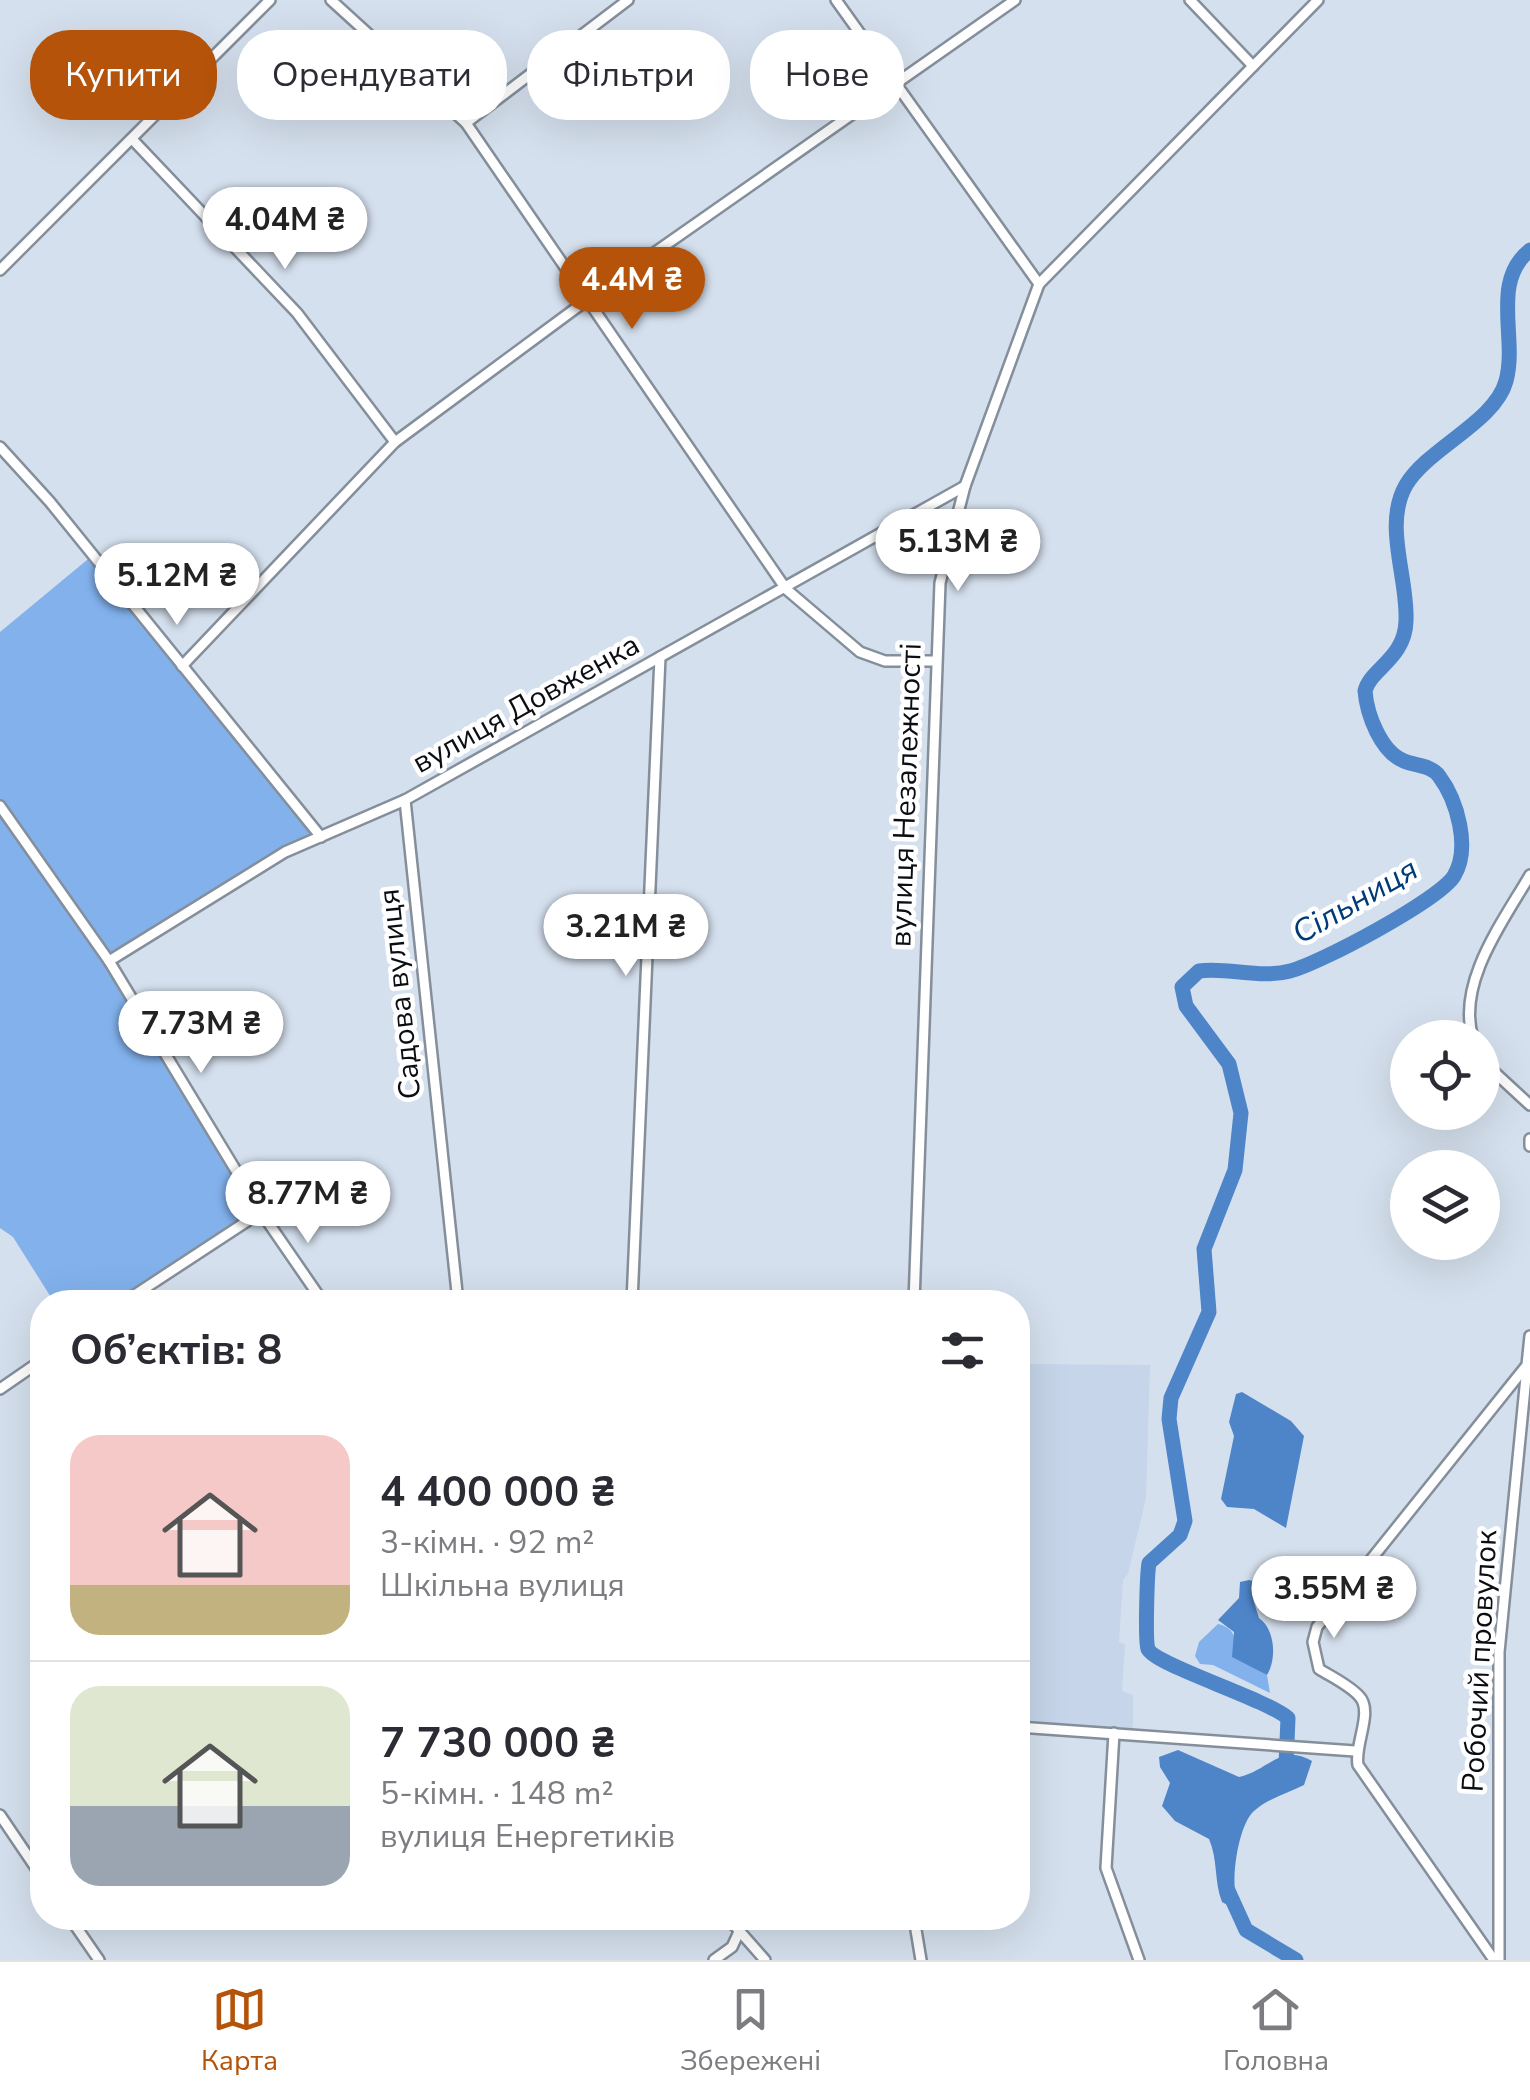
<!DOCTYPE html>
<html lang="uk">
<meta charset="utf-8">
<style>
:root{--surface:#fff;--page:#f2f2f3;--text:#2b2b33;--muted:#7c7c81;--line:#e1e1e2;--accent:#b45309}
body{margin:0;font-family:"Nunito Sans",sans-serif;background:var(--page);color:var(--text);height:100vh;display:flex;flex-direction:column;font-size:38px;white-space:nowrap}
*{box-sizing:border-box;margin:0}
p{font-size:32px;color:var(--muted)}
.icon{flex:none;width:55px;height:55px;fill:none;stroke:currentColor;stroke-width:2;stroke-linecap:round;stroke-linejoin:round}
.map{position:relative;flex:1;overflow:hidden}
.side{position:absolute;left:30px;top:1290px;width:1000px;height:640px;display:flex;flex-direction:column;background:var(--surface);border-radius:40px;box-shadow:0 10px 40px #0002}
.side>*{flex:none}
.hud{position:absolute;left:30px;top:30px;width:1000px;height:90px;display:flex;gap:20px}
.buttons{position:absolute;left:1390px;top:1020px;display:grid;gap:20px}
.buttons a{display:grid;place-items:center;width:110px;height:110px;border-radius:50%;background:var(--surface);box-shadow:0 10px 40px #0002;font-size:50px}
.price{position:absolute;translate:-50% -85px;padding:0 22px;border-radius:35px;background:#fff;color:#222;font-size:32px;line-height:65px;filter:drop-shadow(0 2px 5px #0008)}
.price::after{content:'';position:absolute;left:50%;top:60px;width:30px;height:22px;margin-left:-15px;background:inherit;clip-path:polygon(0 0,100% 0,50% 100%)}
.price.on{background:var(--accent);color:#fff}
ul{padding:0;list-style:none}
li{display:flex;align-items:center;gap:30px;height:250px;padding:0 40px}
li+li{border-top:2px solid var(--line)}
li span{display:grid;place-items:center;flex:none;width:280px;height:200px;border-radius:30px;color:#555}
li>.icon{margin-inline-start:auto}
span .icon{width:120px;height:120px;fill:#fffc;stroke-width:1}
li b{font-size:42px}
h2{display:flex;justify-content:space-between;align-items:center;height:120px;padding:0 40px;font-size:42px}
.chip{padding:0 35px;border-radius:40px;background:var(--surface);box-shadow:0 10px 40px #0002;font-size:35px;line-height:90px}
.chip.on{background:var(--accent);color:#fff}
.menu{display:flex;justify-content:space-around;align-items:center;height:140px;border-top:2px solid var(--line);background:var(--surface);font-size:28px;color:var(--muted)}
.menu a{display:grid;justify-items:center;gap:5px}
.menu .on{color:var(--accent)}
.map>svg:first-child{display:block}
.built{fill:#c6d5e9}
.green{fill:#82b1ec}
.water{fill:#4e85c9}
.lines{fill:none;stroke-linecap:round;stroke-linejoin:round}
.river{stroke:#4e85c9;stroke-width:15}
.minor-casing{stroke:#858f9b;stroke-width:14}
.minor{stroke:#fff;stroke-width:9}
.labels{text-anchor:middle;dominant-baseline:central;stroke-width:9;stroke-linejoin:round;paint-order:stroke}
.street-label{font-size:30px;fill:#0a0d12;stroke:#fff}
.water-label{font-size:32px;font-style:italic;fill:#003b79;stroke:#fff}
</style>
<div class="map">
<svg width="1530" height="1960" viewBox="0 0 1530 1960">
<rect width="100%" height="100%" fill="#d5e0ee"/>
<polygon class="built" points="1027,1364 1150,1365 1146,1498 1128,1574 1123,1580 1119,1642 1125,1644 1122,1691 1133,1695 1133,1735 1018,1727 1018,1420 1027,1410"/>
<g class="green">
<polygon points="93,555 321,837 287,851 109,961 261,1212 124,1302 54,1302 13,1237 0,1228 0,632"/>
<path d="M1218 1624C1237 1628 1235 1641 1238 1659L1267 1675 1270 1693 1213 1665 1200 1664 1195 1656 1199 1642Z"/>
</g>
<g class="water">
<polygon points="1242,1392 1291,1421 1304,1436 1286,1528 1254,1509 1227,1507 1221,1499 1234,1436 1229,1422 1236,1394"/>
<path d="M1249 1580 1260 1583 1263 1591 1254 1602 1259 1618C1275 1629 1277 1659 1267 1675L1232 1657 1234 1632 1218 1620 1239 1598 1240 1582Z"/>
<path d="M1178 1750 1239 1777C1268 1771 1280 1743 1312 1761L1304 1785C1288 1793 1267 1799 1254 1811 1238 1825 1230 1882 1237 1901L1231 1907 1222 1902C1214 1882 1218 1859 1209 1839L1175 1821 1162 1806 1170 1783 1160 1767 1159 1757Z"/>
</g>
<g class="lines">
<g class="river">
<path d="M1281 1773 1286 1765 1288 1718C1264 1698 1155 1665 1148 1649 1145 1641 1147 1574 1149 1563L1180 1535 1185 1521 1169 1419 1171 1398 1209 1312 1204 1249 1235 1170 1241 1113 1229 1064 1186 1006 1182 987 1199 971C1228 967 1261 979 1290 971 1319 964 1439 900 1454 876 1471 848 1457 800 1439 776 1431 765 1416 766 1404 761 1381 752 1367 715 1365 691 1370 669 1405 659 1406 621 1408 577 1383 525 1406 485 1428 448 1495 422 1506 381 1518 338 1490 282 1530 250"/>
<polyline points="1226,1886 1246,1930 1296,1960"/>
</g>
<defs>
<g id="minor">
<polyline points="331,0 466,123 786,589 860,652 885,661 935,661"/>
<polyline points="836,0 1039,284"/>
<polyline points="1190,0 1253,66"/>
<polyline points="466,123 628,0"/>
<polyline points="132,139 297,313 395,442"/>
<polyline points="0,270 270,0"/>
<polyline points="0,447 50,502 321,837"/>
<polyline points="182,666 395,442 587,300 1015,0"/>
<polyline points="405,800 458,1302"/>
<polyline points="0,806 109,961 261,1212 323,1302"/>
<polyline points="109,961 285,852 405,800 965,486"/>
<path d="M1473 1038C1456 983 1504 920 1530 875"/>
<polyline points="1482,1055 1492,1070 1530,1105"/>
<polyline points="1530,1139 1530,1146"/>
<polyline points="124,1302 261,1212"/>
<polyline points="632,1302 660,657"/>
<polyline points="914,1302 940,583 965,486 1039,284 1318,0"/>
<polyline points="0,1389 42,1360"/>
<polyline points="1018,1727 1355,1751"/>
<polyline points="1114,1733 1106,1868 1139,1960"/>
<polyline points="0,1815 42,1877"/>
<polyline points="70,1918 99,1960"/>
<polyline points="728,1918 765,1960"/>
<polyline points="914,1918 921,1960"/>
<polyline points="714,1960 732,1947 739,1932"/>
<path d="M1494 1960 1358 1765C1354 1745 1374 1711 1359 1696 1349 1685 1332 1677 1319 1669L1313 1642 1317 1627 1527 1365 1530 1336"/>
<polyline points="1499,1960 1499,1652 1527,1367"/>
</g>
</defs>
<use href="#minor" class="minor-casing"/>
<use href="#minor" class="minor"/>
</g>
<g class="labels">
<g class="street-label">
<text transform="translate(526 704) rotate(-29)">вулиця Довженка</text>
<text transform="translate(906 795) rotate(-88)">вулиця Незалежності</text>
<text transform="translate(400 994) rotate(-96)">Садова вулиця</text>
<text transform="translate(1480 1661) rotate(-87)">Робочий провулок</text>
</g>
<g class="water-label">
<text transform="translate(1355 901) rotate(-30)">Сільниця</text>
</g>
</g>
</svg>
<div class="buttons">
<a><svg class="icon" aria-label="locate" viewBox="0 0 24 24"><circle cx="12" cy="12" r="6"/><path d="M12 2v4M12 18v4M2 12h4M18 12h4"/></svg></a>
<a><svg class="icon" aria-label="layers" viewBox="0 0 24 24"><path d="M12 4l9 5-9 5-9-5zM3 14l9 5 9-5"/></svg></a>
</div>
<b class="price" style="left:285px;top:272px">4.04M ₴</b>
<b class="price on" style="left:632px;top:332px">4.4M ₴</b>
<b class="price" style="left:958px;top:594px">5.13M ₴</b>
<b class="price" style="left:177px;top:628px">5.12M ₴</b>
<b class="price" style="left:626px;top:979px">3.21M ₴</b>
<b class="price" style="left:201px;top:1076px">7.73M ₴</b>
<b class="price" style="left:308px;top:1246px">8.77M ₴</b>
<b class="price" style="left:1334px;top:1641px">3.55M ₴</b>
<div class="hud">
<a class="chip on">Купити</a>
<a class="chip">Орендувати</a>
<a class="chip">Фільтри</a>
<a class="chip">Нове</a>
</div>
<section class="side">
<h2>Об’єктів: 8<svg class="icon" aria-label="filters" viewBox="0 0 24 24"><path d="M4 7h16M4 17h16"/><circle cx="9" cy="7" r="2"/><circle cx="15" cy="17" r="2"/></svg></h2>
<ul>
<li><span style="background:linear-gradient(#f6c9c9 75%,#c2b280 0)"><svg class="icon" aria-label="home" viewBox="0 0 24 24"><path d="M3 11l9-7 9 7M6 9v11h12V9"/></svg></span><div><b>4 400 000 ₴</b><p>3-кімн. · 92 m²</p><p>Шкільна вулиця</p></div></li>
<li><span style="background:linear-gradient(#dfe7d0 60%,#9aa5b1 0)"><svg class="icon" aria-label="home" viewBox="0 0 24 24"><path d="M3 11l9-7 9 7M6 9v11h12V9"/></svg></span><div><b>7 730 000 ₴</b><p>5-кімн. · 148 m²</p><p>вулиця Енергетиків</p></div></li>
</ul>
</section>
</div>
<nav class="menu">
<a class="on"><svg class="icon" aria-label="map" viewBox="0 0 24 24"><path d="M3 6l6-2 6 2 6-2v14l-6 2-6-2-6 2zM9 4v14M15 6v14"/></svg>Карта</a>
<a><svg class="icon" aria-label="saved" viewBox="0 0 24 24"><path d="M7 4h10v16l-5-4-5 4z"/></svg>Збережені</a>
<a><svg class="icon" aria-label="home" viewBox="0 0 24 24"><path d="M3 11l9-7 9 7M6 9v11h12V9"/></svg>Головна</a>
</nav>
